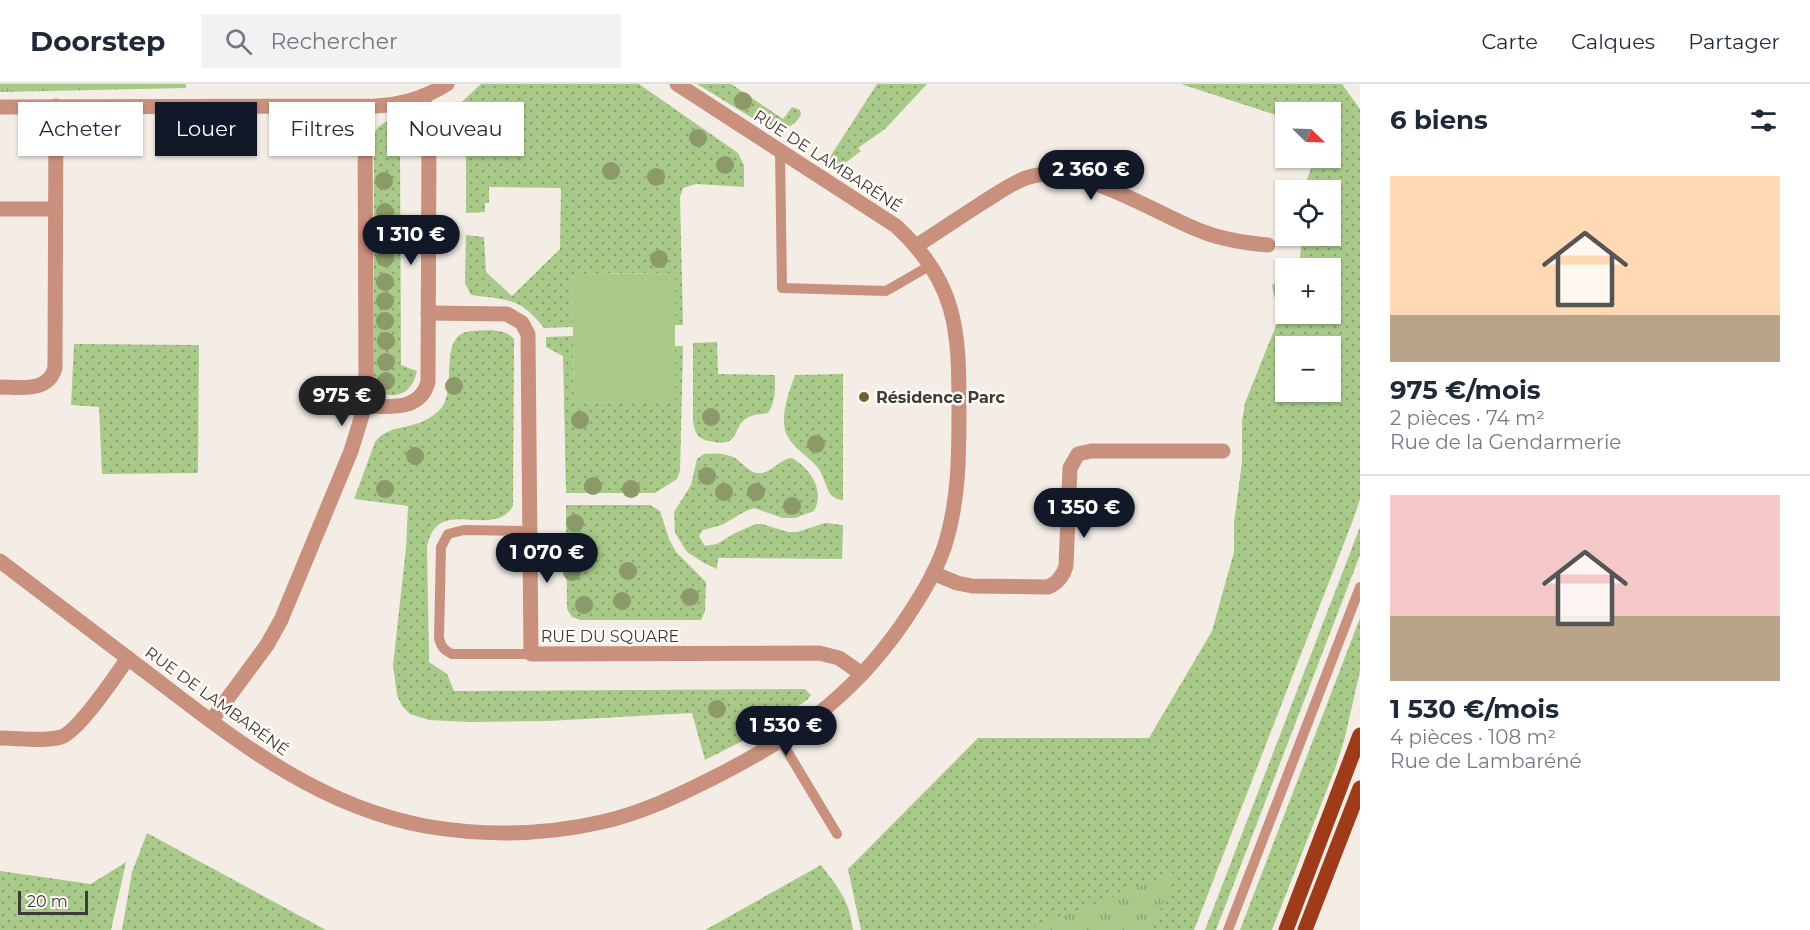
<!DOCTYPE html>
<html lang="fr">
<meta charset="utf-8">
<style>
:root{--surface:#fff;--page:#f2f2f3;--text:#1f2937;--muted:#747a83;--line:#e0e1e3;--accent:#111827}
body{margin:0;font-family:Montserrat,sans-serif;background:var(--page);color:var(--text);height:100vh;display:flex;flex-direction:column;font-size:22px;white-space:nowrap}
*{box-sizing:border-box;margin:0}
p{font-size:20px;color:var(--muted)}
.icon{flex:none;width:33px;height:33px;fill:none;stroke:currentColor;stroke-width:2;stroke-linecap:round;stroke-linejoin:round}
.map{position:relative;flex:1;overflow:hidden}
.side{display:flex;flex-direction:column;background:var(--surface);width:450px}
.side>*{flex:none}
.top-card{position:absolute;left:18px;top:18px;width:570px;height:54px;display:flex;gap:12px}
.needle{width:39px;rotate:113deg}
.buttons{position:absolute;left:1275px;top:18px;display:grid;gap:12px}
.buttons a{display:grid;place-items:center;width:66px;height:66px;border-radius:0px;background:var(--surface);box-shadow:0 2px 4px #0004;font-size:30px}
.scale{position:absolute;left:18px;bottom:15px;width:70px;box-sizing:border-box;padding-left:6px;border:3px solid #3d3a37;border-top:0;font-size:16px;line-height:21px;white-space:nowrap;color:#3d3a37;-webkit-text-stroke:4px #fffbf7;paint-order:stroke}
.price{position:absolute;translate:-50% -51px;padding:0 14px;border-radius:21px;background:var(--accent);color:#fff;font-size:20px;line-height:39px;filter:drop-shadow(0 2px 3px #0008)}
.price::after{content:'';position:absolute;left:50%;top:36px;width:18px;height:14px;margin-left:-9px;background:inherit;clip-path:polygon(0 0,100% 0,50% 100%)}
.price.selected{background:#222;color:#fff}
ul{padding:0;list-style:none}
li{display:grid;align-content:center;gap:12px;height:318px;padding:0 30px}
li+li{border-top:2px solid var(--line)}
li span{display:grid;place-items:center;height:186px;border-radius:0px;color:#555}
li>.icon{margin-inline-start:auto}
span .icon{width:108px;height:108px;fill:#fffc;stroke-width:1}
li b{font-size:26px}
h2{display:flex;justify-content:space-between;align-items:center;height:72px;padding:0 30px;font-size:26px}
.pill{padding:0 21px;border-radius:0px;background:var(--surface);box-shadow:0 2px 4px #0004;font-size:21px;line-height:54px}
.pill.selected{background:var(--accent);color:#fff}
header{display:flex;align-items:center;gap:36px;box-sizing:border-box;height:84px;padding:0 30px;background:var(--surface);border-bottom:2px solid var(--line)}
header strong{font-size:28px}
nav{display:flex;gap:33px;margin-inline-start:auto;font-size:21px}
.search{width:420px;height:54px;background:var(--page);display:flex;align-items:center;gap:15px;box-sizing:border-box;padding:0 21px;border-radius:0px;color:var(--muted);font-size:22px}
main{display:flex;flex:1;min-height:0}
.map>svg:first-child{display:block}
.grass{fill:url(#grass-dots);fill-rule:evenodd}
.park{fill:url(#park-tufts)}
.garden{fill:#a8c988}
.lines{fill:none;stroke-linecap:round;stroke-linejoin:round}
.service{stroke:#ca907e;stroke-width:10}
.minor{stroke:#ca907e;stroke-width:15}
.primary{stroke:#a03b19;stroke-width:15}
.tree{fill:#8c9a6a}
.poi-dot{fill:#736330;stroke:#fffbf7;stroke-width:2}
.labels{text-anchor:middle;dominant-baseline:central;stroke-width:5;stroke-linejoin:round;paint-order:stroke}
.street-label{font-size:16px;fill:#3d3a37;stroke:#fffbf7}
.poi-label{font-size:16px;font-weight:bold;fill:#3d3a37;stroke:#fffbf7;text-anchor:start}
</style>
<header>
<strong>Doorstep</strong>
<div class="search"><svg class="icon" aria-label="search" viewBox="0 0 24 24"><circle cx="10" cy="10" r="6"/><path d="M15 15l6 6"/></svg>Rechercher</div>
<nav><a>Carte</a><a>Calques</a><a>Partager</a></nav>
</header>
<main>
<div class="map">
<svg width="1360" height="846" viewBox="0 0 1360 846">
<defs>
<pattern id="grass-dots" width="8" height="8" patternUnits="userSpaceOnUse" patternTransform="scale(1.5)"><rect width="8" height="8" fill="#a8c988"/><path d="M2 2h.1M6 6h.1" fill="none" stroke="#8aa470" stroke-width="1.8" stroke-linecap="round"/></pattern>
<pattern id="park-tufts" width="24" height="20" patternUnits="userSpaceOnUse" patternTransform="scale(1.5)"><rect width="24" height="20" fill="#a8c988"/><path d="M3 7l-1-3M5 7V3M7 7l1-3M15 17l-1-3M17 17v-4M19 17l1-3" fill="none" stroke="#8aa470"/></pattern>
</defs>
<rect width="100%" height="100%" fill="#f4ede6"/>
<g class="grass">
<path d="M481 0H639L738 69 744 81V103L696 100 683 104 680 113 683 241H675L674 189 572 190 573 243 544 244C520 213 507 216 471 211L465 199 466 151 484 153 486 188 512 212 560 165 561 104 489 103V119H485V128L466 129V57L449 44 452 27Z"/>
<path d="M697 0H731L783 35 792 23 800 26 801 30C796 42 783 48 770 45Z"/>
<polygon points="877,0 927,0 885,45 858,64 861,67 840,83 828,76"/>
<path d="M1181 0H1342L1360 25V415L1353 436 1194 846H861L848 785 978 654H1149L1212 547 1234 468V438L1242 378V337L1245 319 1279 234 1272 201 1285 196 1286 230H1330V184H1299L1302 152H1330V106H1303L1315 74H1330V28H1286L1285 34ZM1286 262H1330V308H1286Z"/>
<path d="M402 35C413 42 416 48 417 61L400 64 401 281 417 287C412 311 393 318 373 304L374 50C379 38 389 36 402 35Z"/>
<path d="M489 246C499 247 507 247 514 255L513 422C493 457 437 409 427 463L429 578 447 590 454 607 805 605 811 611 807 616 756 650 705 676 692 629 548 637 470 638 429 636 410 630 402 622 397 611 393 581 406 464 408 422 354 415 375 358C390 337 421 349 442 323 457 303 439 256 466 248 473 246 482 247 489 246Z"/>
<polygon points="573,252 574,319 675,317 675,262 683,262 680,387 677,395 655,409 566,409 563,272 546,263 546,253"/>
<path d="M717 258 718 290 775 291C775 305 776 317 768 329 762 330 755 330 749 333 730 342 743 365 709 357 697 355 695 348 693 337V259Z"/>
<polygon points="74,260 199,261 198,389 102,390 99,323 71,321"/>
<path d="M843 290V416C826 415 827 398 819 385 810 373 789 362 785 346 781 328 789 308 795 291Z"/>
<path d="M704 370C712 369 725 369 733 373 742 377 746 387 757 389 772 391 778 375 792 374 809 384 826 406 814 427L795 434H783L754 424 744 428 722 441 703 446 699 452 705 462 717 460 735 449 756 440H762L788 448H797L825 439 843 441 842 475 718 474 717 485 704 479 687 468 675 449 674 428 691 401 697 375Z"/>
<polygon points="566,421 650,421 660,427 669,455 676,468 706,498 705,527 701,536 580,536 572,533 567,525"/>
<polygon points="1360,443 1360,471 1216,846 1205,846"/>
<polygon points="1360,534 1360,587 1344,657 1335,685 1272,846 1240,846"/>
<polygon points="147,749 326,846 122,846 132,788"/>
<polygon points="126,778 111,846 0,846 0,787 91,800"/>
<path d="M821 781C839 805 849 815 853 846H705Z"/>
</g>
<g class="park">
<polygon points="0,0 186,0 186,4 0,8"/>
<polygon points="1177,788 1151,846 1027,846"/>
</g>
<polygon class="garden" points="675,189 675,318 574,319 572,190"/>
<g class="lines">
<g class="service">
<polyline points="780,67 782,204 886,207 931,181"/>
<path d="M530 447 464 446 448 450 441 463 439 554C441 563 444 566 452 570H531"/>
<polyline points="781,657 837,750"/>
<polyline points="1228,846 1360,503"/>
</g>
<g class="minor">
<path d="M0 23 376 22C402 21 425 14 447 0"/>
<polyline points="0,125 55,125"/>
<path d="M916 162C938 148 960 133 982 119 997 110 1012 98 1029 93 1079 78 1154 129 1201 147 1223 156 1245 159 1268 161"/>
<polyline points="428,229 507,230 522,239 528,250 531,570 819,569 839,574 862,590"/>
<path d="M0 303C20 303 48 309 55 284L56 22"/>
<path d="M364 322C389 322 420 328 428 298L429 45 423 12"/>
<path d="M0 477C51 516 103 555 154 594 238 658 318 722 425 742 483 752 545 751 602 738 642 729 677 712 713 694 792 654 849 616 901 542 918 517 934 492 944 464 959 418 959 372 959 324 959 246 957 198 896 142L677 0"/>
<path d="M933 489 957 499 972 502 1048 503C1058 499 1063 492 1066 482L1070 384 1078 370 1091 367H1223"/>
<polyline points="211,637 267,561 281,536 351,367 363,328 366,306 365,23"/>
<path d="M0 654C19 654 43 658 61 653 79 647 116 591 128 574"/>
</g>
<g class="primary">
<polyline points="1286,846 1360,651"/>
<polyline points="1305,846 1360,704"/>
</g>
</g>
<g class="tree">
<circle cx="743" cy="17" r="9"/>
<circle cx="470" cy="40" r="9"/>
<circle cx="698" cy="54" r="9"/>
<circle cx="725" cy="81" r="9"/>
<circle cx="611" cy="87" r="9"/>
<circle cx="656" cy="93" r="9"/>
<circle cx="384" cy="97" r="9"/>
<circle cx="385" cy="128" r="9"/>
<circle cx="385" cy="150" r="9"/>
<circle cx="385" cy="174" r="9"/>
<circle cx="659" cy="175" r="9"/>
<circle cx="385" cy="198" r="9"/>
<circle cx="385" cy="217" r="9"/>
<circle cx="385" cy="237" r="9"/>
<circle cx="386" cy="257" r="9"/>
<circle cx="386" cy="278" r="9"/>
<circle cx="386" cy="297" r="9"/>
<circle cx="454" cy="302" r="9"/>
<circle cx="711" cy="333" r="9"/>
<circle cx="580" cy="336" r="9"/>
<circle cx="816" cy="360" r="9"/>
<circle cx="415" cy="372" r="9"/>
<circle cx="707" cy="392" r="9"/>
<circle cx="593" cy="402" r="9"/>
<circle cx="385" cy="405" r="9"/>
<circle cx="631" cy="405" r="9"/>
<circle cx="724" cy="408" r="9"/>
<circle cx="756" cy="408" r="9"/>
<circle cx="792" cy="422" r="9"/>
<circle cx="575" cy="439" r="9"/>
<circle cx="628" cy="487" r="9"/>
<circle cx="572" cy="488" r="9"/>
<circle cx="690" cy="513" r="9"/>
<circle cx="622" cy="517" r="9"/>
<circle cx="584" cy="521" r="9"/>
<circle cx="717" cy="625" r="9"/>
</g>
<circle class="poi-dot" cx="864" cy="313" r="6"/>
<g class="labels">
<g class="street-label">
<text transform="translate(828 77) rotate(33)">RUE DE LAMBARÉNÉ</text>
<text x="610" y="552">RUE DU SQUARE</text>
<text transform="translate(217 617) rotate(36)">RUE DE LAMBARÉNÉ</text>
</g>
<g class="poi-label">
<text x="876" y="313">Résidence Parc</text>
</g>
</g>
</svg>
<div class="buttons">
<a><svg class="needle" viewBox="-14 -14 28 28"><path d="M0-13l5 13h-10z" fill="#e53935"/><path d="M0 13l5-13h-10z" fill="#747a83"/></svg></a>
<a><svg class="icon" aria-label="locate" viewBox="0 0 24 24"><circle cx="12" cy="12" r="6"/><path d="M12 2v4M12 18v4M2 12h4M18 12h4"/></svg></a>
<a>+</a>
<a>−</a>
</div>
<div class="scale">20 m</div>
<b class="price" style="left:1091px;top:117px">2 360 €</b>
<b class="price" style="left:411px;top:182px">1 310 €</b>
<b class="price selected" style="left:342px;top:343px">975 €</b>
<b class="price" style="left:1084px;top:455px">1 350 €</b>
<b class="price" style="left:547px;top:500px">1 070 €</b>
<b class="price" style="left:786px;top:673px">1 530 €</b>
<div class="top-card">
<a class="pill">Acheter</a>
<a class="pill selected">Louer</a>
<a class="pill">Filtres</a>
<a class="pill">Nouveau</a>
</div>
</div>
<section class="side">
<h2>6 biens<svg class="icon" aria-label="filters" viewBox="0 0 24 24"><path d="M4 7h16M4 17h16"/><circle cx="9" cy="7" r="2"/><circle cx="15" cy="17" r="2"/></svg></h2>
<ul>
<li><span style="background:linear-gradient(#ffd9b3 75%,#b9a48a 0)"><svg class="icon" aria-label="home" viewBox="0 0 24 24"><path d="M3 11l9-7 9 7M6 9v11h12V9"/></svg></span><div><b>975 €/mois</b><p>2 pièces · 74 m²</p><p>Rue de la Gendarmerie</p></div></li>
<li><span style="background:linear-gradient(#f6c9c9 65%,#b9a48a 0)"><svg class="icon" aria-label="home" viewBox="0 0 24 24"><path d="M3 11l9-7 9 7M6 9v11h12V9"/></svg></span><div><b>1 530 €/mois</b><p>4 pièces · 108 m²</p><p>Rue de Lambaréné</p></div></li>
</ul>
</section>
</main>
